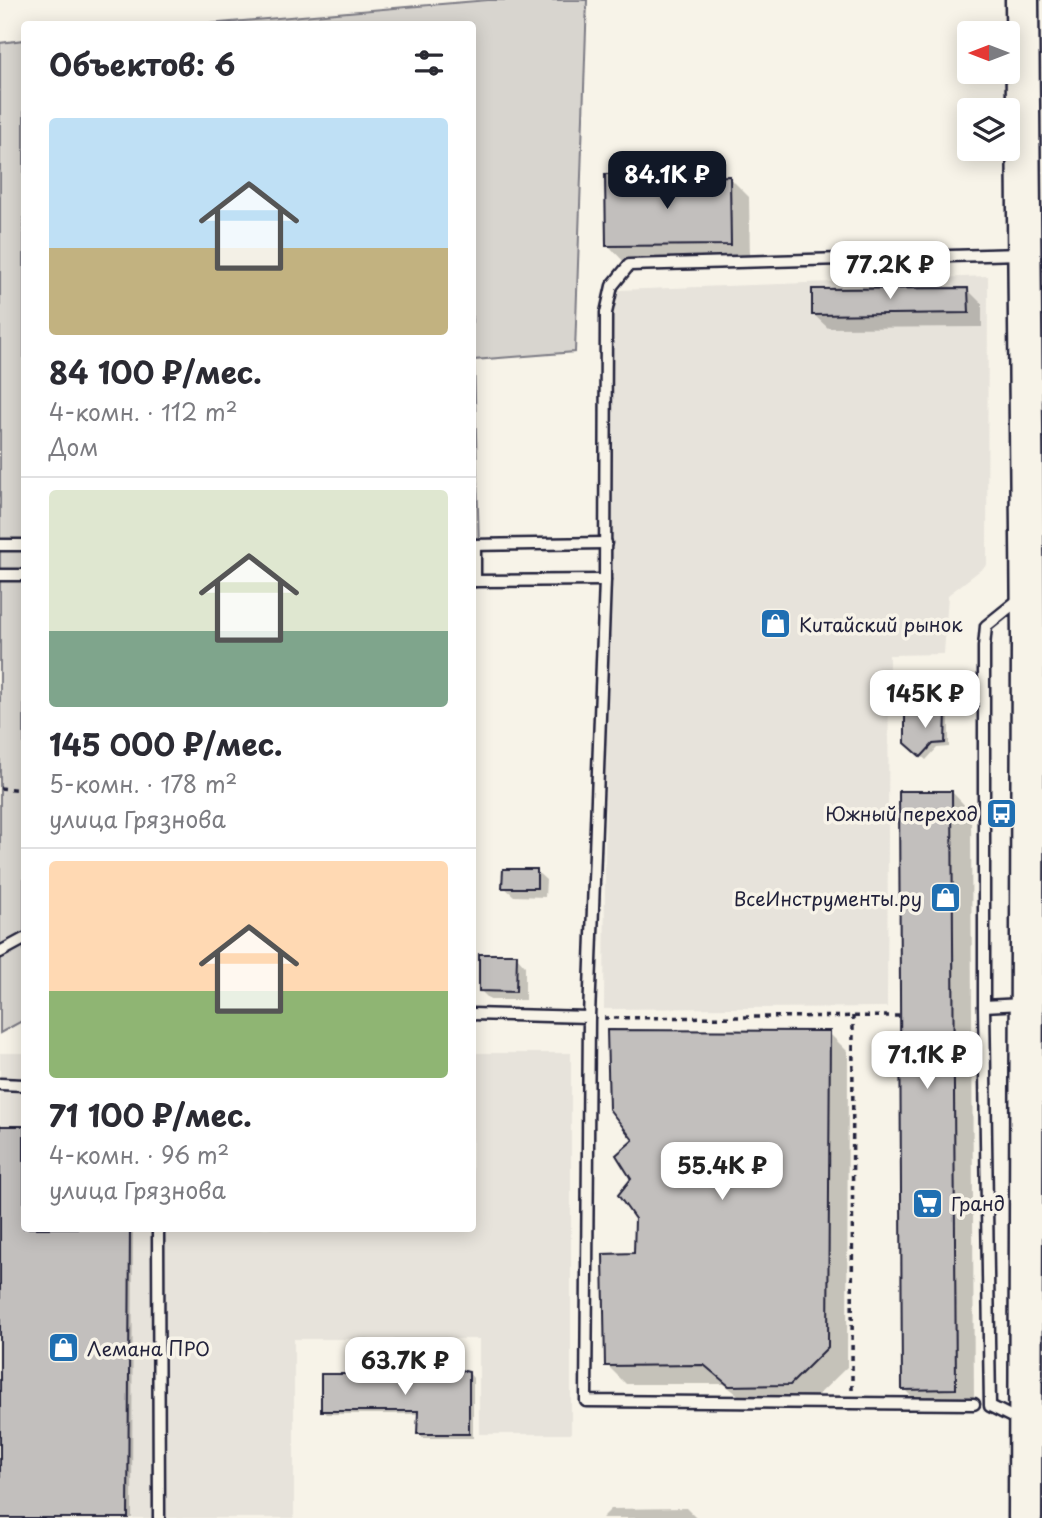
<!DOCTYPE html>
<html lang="ru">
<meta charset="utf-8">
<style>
:root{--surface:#fff;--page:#f7f7f7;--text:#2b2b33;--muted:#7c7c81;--line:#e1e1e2;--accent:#111827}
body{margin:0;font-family:"Playpen Sans",sans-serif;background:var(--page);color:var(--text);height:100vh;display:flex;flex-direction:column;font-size:26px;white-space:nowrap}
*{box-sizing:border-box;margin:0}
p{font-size:23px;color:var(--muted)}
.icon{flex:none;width:38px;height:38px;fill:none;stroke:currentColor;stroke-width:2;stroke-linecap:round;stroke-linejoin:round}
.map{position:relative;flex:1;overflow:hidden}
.drawer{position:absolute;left:21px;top:21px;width:455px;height:1211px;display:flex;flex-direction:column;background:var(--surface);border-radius:7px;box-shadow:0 4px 18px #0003}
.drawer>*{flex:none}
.needle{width:46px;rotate:270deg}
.fabs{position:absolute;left:957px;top:21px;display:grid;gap:14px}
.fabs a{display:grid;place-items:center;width:63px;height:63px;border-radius:7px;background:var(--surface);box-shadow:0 4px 18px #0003;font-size:35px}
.price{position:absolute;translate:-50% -60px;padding:0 16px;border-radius:14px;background:#fff;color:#222;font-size:23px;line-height:46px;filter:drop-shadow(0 2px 4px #0008)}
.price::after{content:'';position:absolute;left:50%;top:42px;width:21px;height:16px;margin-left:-10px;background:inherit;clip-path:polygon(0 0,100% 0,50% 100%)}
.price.selected{background:var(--accent);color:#fff}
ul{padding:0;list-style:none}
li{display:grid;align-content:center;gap:14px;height:371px;padding:0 28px}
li+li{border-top:2px solid var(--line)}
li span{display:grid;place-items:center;height:217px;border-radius:7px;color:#555}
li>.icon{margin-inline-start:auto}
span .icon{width:126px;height:126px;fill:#fffc;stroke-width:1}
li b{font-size:30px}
h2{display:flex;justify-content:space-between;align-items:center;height:84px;padding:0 28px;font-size:30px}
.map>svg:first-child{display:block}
.built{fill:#e7e3db}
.green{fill:#d8d5cf;stroke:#7d7c85;stroke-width:2}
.shadow{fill:#0003}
.building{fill:#c2bfbd;stroke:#22223b;stroke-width:2}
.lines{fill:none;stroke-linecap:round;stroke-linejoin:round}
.lane-casing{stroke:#22223b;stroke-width:15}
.primary-casing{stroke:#22223b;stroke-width:37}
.path{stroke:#22223b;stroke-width:3.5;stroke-dasharray:5 5;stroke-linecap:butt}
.lane{stroke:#f7f3e8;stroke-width:10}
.primary{stroke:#f7f3e8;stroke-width:32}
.labels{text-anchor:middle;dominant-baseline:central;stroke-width:7;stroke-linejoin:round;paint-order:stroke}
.poi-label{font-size:19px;fill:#22223b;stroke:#f7f3e8;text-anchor:start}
</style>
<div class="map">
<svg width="1042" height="1518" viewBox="0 0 1042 1518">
<rect width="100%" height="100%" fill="#f7f3e8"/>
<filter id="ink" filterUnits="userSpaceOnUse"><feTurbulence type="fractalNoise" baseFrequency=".0143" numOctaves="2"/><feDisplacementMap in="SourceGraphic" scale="14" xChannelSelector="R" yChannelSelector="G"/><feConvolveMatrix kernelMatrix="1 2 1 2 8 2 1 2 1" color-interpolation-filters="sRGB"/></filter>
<g filter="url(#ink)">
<g class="built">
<polygon points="988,276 987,565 948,595 944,654 889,655 887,1007 604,1009 609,312 619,290"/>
<polygon points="0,1053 24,1053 24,1228 472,1228 473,1053 571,1053 571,1434 479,1434 479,1339 294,1339 294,1518 0,1518"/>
</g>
<g class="green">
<polygon points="488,0 587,0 575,352 474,360 480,585 472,585 472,24 207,24"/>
<polygon points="24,40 24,1020 0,1033 0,43"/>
</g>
<g class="shadow">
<polygon points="652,175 662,185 690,185 730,178 749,197 750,263 627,265 608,245"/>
<polygon points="968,290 982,304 982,327 828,328 813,314"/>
<polygon points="945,713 949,717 949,747 937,748 926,760 911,747"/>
<polygon points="952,792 971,812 974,1408 923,1408 904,1389"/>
<polygon points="536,871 546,880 545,897 514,896 504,887"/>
<polygon points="516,956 525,966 525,1000 490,1000 481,991"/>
<polygon points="829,1033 848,1052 847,1367 810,1403 750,1404 724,1384 626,1384 607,1365 636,1255"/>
<polygon points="0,1128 24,1128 24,1228 133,1228 132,1518 0,1518"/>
<polygon points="469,1373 473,1378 473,1438 423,1438 419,1433 419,1414 327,1414 322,1410"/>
<polygon points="686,1508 696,1518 602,1518 611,1509"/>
</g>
<g class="building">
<polygon points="653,173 653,183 688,183 688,177 730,176 731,245 606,246 605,174"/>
<polygon points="968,288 969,313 812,315 812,289"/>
<polygon points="905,711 946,711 945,743 933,744 921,757 905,743"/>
<polygon points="899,791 952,791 956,1389 902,1390"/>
<polygon points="503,869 537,869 537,888 502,888"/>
<polygon points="479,954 517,954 516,992 479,991"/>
<polygon points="607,1030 830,1031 828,1347 790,1385 729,1386 704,1365 605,1366 603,1254 634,1253 635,1219 618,1195 631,1179 616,1155 633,1140 609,1109"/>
<polygon points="0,1126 24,1126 24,1228 130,1228 128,1518 0,1518"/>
<polygon points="417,1367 448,1367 469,1372 469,1434 417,1434 418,1411 321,1411 321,1374 417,1374"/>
</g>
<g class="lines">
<defs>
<g id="lane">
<polyline points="0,545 24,545"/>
<polyline points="472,545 606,543"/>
<polyline points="475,545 475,581"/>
<polyline points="0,575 24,575"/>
<polyline points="472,581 605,580"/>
<polyline points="0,952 24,939"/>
<polyline points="984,1006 1022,1004"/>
<polyline points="472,1014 589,1017 586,1401 974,1404"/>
<polyline points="589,1017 605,580 606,313 612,286 629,265 1021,254"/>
<polyline points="0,1084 24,1085"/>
<polyline points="158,1228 159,1518"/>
<polyline points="1020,1421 990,1406 984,1006 984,647 986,626 1022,597"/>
</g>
<polyline id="primary" points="1022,0 1028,640 1025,1518"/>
</defs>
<use href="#lane" class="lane-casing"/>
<use href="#primary" class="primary-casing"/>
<g class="path">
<polyline points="0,788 24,790"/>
<polyline points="604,1018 900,1016"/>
<polyline points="852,1390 853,1016"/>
</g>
<use href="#lane" class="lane"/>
<use href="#primary" class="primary"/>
</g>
</g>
<defs>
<symbol id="shop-square" viewBox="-11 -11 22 22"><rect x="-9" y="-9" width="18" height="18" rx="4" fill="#1f6fb2" stroke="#f7f3e8"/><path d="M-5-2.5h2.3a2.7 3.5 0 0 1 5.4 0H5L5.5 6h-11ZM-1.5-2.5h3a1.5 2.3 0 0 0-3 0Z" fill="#fff"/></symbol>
<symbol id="bus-square" viewBox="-11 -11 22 22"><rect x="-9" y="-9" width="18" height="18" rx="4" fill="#1f6fb2" stroke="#f7f3e8"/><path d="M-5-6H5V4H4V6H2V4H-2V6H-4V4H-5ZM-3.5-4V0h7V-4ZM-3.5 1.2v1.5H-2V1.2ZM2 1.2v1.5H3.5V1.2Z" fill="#fff"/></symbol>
<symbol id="supermarket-square" viewBox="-11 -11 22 22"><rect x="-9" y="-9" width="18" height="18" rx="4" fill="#1f6fb2" stroke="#f7f3e8"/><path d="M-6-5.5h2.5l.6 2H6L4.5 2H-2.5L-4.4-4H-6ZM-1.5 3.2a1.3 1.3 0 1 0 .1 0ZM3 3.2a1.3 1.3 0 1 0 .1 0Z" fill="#fff"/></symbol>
</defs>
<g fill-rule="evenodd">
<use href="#shop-square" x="758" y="606" width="35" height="35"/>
<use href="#bus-square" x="984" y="796" width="35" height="35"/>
<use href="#shop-square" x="928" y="880" width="35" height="35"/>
<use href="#supermarket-square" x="910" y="1186" width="35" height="35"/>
<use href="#shop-square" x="46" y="1330" width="35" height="35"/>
</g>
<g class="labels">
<g class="poi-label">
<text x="799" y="624">Китайский рынок</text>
<text x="978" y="813" text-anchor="end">Южный переход</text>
<text x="922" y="898" text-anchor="end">ВсеИнструменты.ру</text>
<text x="951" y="1203">Гранд</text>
<text x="87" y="1348">Лемана ПРО</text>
</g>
</g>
</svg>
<div class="fabs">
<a><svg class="needle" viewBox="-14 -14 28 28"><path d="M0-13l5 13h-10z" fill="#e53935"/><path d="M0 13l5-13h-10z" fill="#7c7c81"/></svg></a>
<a><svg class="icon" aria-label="layers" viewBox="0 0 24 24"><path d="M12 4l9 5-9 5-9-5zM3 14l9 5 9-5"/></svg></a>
</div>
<b class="price selected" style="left:667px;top:211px">84.1K ₽</b>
<b class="price" style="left:890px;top:301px">77.2K ₽</b>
<b class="price" style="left:925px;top:730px">145K ₽</b>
<b class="price" style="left:927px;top:1091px">71.1K ₽</b>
<b class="price" style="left:722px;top:1202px">55.4K ₽</b>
<b class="price" style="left:405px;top:1397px">63.7K ₽</b>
<section class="drawer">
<h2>Объектов: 6<svg class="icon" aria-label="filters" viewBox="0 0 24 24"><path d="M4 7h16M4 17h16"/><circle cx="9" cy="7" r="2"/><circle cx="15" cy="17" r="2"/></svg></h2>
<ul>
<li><span style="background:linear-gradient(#bfe0f5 60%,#c2b280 0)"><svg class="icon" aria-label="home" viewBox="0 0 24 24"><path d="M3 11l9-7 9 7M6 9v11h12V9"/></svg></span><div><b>84 100 ₽/мес.</b><p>4-комн. · 112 m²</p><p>Дом</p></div></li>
<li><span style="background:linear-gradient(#dfe7d0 65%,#7fa58c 0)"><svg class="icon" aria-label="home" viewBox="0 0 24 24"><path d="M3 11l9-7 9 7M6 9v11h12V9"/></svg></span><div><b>145 000 ₽/мес.</b><p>5-комн. · 178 m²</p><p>улица Грязнова</p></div></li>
<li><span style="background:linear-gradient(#ffd9b3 60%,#8fb573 0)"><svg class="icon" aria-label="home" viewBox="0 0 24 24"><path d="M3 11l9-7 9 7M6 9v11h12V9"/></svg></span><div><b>71 100 ₽/мес.</b><p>4-комн. · 96 m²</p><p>улица Грязнова</p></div></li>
</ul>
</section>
</div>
